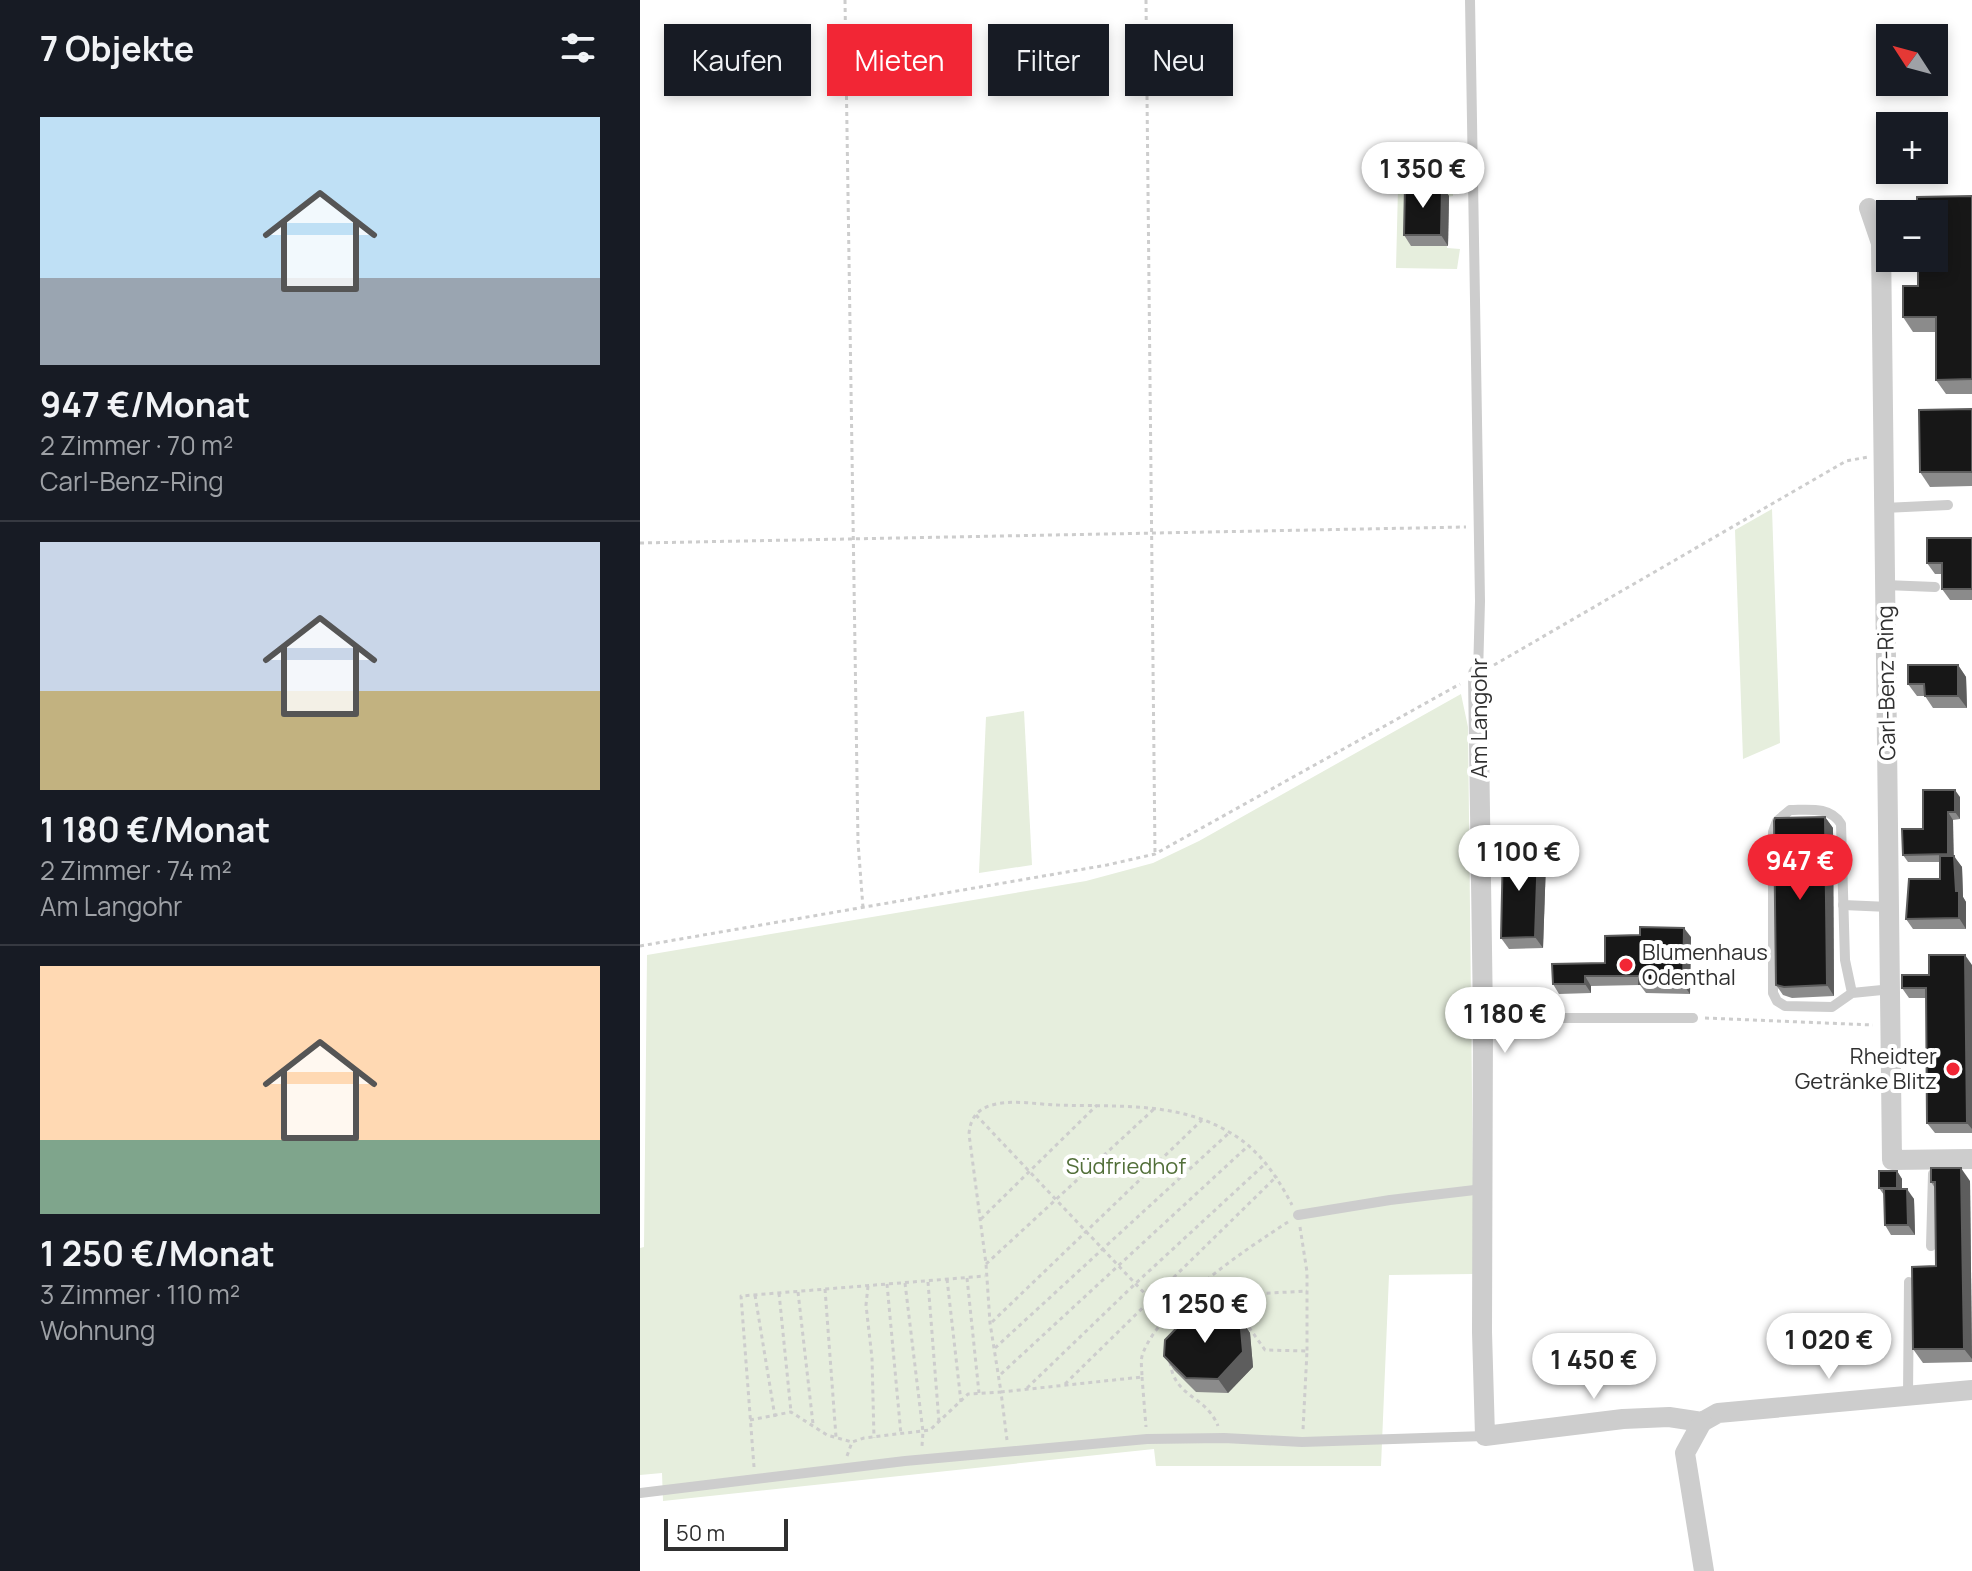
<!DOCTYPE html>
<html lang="de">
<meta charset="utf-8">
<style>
:root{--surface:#171b24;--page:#242831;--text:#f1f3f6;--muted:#9ea1a6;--line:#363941;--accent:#f22635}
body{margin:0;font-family:Manrope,sans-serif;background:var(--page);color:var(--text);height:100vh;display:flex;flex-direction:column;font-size:30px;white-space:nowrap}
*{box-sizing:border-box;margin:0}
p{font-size:26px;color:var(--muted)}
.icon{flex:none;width:44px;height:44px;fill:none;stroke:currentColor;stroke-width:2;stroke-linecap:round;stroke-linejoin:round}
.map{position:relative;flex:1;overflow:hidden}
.sheet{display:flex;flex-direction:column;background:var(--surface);width:640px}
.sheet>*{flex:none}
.hud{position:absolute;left:24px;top:24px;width:760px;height:72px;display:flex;gap:16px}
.needle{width:52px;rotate:306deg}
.controls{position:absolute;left:1236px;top:24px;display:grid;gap:16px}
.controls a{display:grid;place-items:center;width:72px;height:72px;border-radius:0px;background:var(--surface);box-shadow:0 4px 12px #0003;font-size:40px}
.scale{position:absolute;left:24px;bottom:20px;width:124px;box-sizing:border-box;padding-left:8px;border:4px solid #303030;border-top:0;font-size:22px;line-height:28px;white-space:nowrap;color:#303030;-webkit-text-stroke:6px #fff;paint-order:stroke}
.price{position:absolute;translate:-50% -68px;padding:0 18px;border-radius:28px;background:#fff;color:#222;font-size:26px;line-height:52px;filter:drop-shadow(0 2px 4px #0008)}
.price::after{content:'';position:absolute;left:50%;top:48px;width:24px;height:18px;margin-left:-12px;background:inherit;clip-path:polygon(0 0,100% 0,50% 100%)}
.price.selected{background:var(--accent);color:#fff}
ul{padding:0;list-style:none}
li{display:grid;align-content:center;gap:16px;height:424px;padding:0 40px}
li+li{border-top:2px solid var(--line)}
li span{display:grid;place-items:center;height:248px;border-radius:0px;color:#555}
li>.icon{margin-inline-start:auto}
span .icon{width:144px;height:144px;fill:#fffc;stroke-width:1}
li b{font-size:34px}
h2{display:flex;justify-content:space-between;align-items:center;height:96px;padding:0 40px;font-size:34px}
.tag{padding:0 28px;border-radius:0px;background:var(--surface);box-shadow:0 4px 12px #0003;font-size:28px;line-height:72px}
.tag.selected{background:var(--accent);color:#fff}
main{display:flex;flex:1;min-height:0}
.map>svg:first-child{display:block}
.green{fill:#e6eedd}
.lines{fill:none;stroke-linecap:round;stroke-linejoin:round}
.path{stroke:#cdcdcd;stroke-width:3;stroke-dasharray:4 4;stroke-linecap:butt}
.lane{stroke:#cdcdcd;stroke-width:10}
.street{stroke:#cdcdcd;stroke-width:20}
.wall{fill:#8b8b8b}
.shaded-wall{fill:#5d5d5d}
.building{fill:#171717;stroke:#5d5d5d;stroke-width:2}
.poi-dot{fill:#f22635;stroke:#fff;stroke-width:3}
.labels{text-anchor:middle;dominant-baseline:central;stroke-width:8;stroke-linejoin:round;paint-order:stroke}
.street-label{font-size:22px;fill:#303030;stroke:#fff}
.poi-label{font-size:22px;fill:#303030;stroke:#fff;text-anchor:start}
.park-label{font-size:22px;fill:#526f39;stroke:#fff}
</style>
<main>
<section class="sheet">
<h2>7 Objekte<svg class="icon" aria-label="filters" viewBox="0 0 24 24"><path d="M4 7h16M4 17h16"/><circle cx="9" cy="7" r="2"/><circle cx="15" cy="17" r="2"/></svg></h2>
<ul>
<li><span style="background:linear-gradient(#bfe0f5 65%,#9aa5b1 0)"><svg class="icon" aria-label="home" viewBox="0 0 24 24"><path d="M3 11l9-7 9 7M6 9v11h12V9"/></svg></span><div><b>947 €/Monat</b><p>2 Zimmer · 70 m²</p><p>Carl-Benz-Ring</p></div></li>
<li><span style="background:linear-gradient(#c9d6e8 60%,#c2b280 0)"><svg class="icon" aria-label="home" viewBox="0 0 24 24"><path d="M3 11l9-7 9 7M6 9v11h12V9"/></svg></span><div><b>1 180 €/Monat</b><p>2 Zimmer · 74 m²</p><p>Am Langohr</p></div></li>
<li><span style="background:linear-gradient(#ffd9b3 70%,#7fa58c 0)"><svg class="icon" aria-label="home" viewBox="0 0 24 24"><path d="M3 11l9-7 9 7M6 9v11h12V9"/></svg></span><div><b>1 250 €/Monat</b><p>3 Zimmer · 110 m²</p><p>Wohnung</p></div></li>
</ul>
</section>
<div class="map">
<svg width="1332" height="1571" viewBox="0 0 1332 1571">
<rect width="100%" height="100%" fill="#fff"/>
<g class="green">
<polygon points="758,188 813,190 813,196 807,197 807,248 820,249 817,269 756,268"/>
<polygon points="1132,509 1140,743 1103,759 1095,530"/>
<polygon points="821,694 828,727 834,1274 749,1275 741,1466 516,1466 514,1449 23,1501 22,1473 0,1475 0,1248 4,1247 7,955 446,881 513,863 559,841"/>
<polygon points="384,711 392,865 339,873 346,717"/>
</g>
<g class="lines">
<g class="path">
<polyline points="205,0 218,842 223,908"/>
<polyline points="506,0 515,854"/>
<polyline points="0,543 826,527"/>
<polyline points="854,665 1206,461 1228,457"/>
<polyline points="0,946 467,865 515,854 820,684"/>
<polyline points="1065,1018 1233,1025"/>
<polyline points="336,1115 526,1316"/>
<polyline points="341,1219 457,1105"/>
<path d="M648 1222C606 1249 521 1306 503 1353 500 1360 502 1369 502 1377L361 1392 350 1323 346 1264 329 1134C330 1121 335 1111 349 1106 369 1099 395 1104 416 1105 474 1107 537 1101 589 1132 618 1148 637 1176 652 1205"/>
<polyline points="660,1227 667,1272 667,1351"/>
<polyline points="346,1264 514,1109"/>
<polyline points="327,1278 339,1393"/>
<polyline points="307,1279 321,1402"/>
<polyline points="288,1282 299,1422"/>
<polyline points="265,1283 283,1432 282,1446"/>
<polyline points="247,1284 261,1435"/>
<polyline points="228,1286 226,1305 232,1358 234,1438"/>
<polyline points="185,1289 196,1437"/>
<polyline points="158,1292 173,1424"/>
<polyline points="139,1293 151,1412"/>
<polyline points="115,1295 135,1417"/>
<polyline points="535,1312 559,1297 667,1291"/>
<polyline points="527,1318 539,1329"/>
<polyline points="352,1322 562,1120"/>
<polyline points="602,1324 608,1326 625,1350 667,1351 663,1430"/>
<polyline points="355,1348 590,1132"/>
<path d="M530 1362C535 1399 565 1394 578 1426"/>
<polyline points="361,1374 608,1146"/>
<polyline points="502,1377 506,1427"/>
<polyline points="425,1384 637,1176"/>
<polyline points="387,1388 495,1284 626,1163"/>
<polyline points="110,1420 151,1412 187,1435 212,1442"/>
<polyline points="207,1456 212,1442 224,1438 290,1430 328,1394 361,1392 367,1440"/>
<polyline points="114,1467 101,1296 345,1276"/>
</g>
<g class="lane">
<polyline points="830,0 840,601 838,674"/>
<polyline points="1244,508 1308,505"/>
<polyline points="1245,585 1295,587"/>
<polyline points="1203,905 1249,907"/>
<path d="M1212 993 1205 960 1201 824C1190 806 1168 810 1150 810L1137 821 1133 832V993L1137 1001 1145 1006 1192 1007 1212 993 1252 989"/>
<polyline points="843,1018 1053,1018"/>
<polyline points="658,1215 750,1200 843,1189"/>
<polyline points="1291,1246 1293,1174"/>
<polyline points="1268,1396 1269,1282"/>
<polyline points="0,1493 265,1461 507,1439 584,1438 662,1442 845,1436"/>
</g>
<g class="street">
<polyline points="1229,208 1241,243 1252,1160 1332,1159"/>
<polyline points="838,674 843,1018 842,1332 845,1436 983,1419 1029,1417 1062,1422 1078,1413 1332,1390"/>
<polyline points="1062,1422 1045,1453 1064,1571"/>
</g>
</g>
<g class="wall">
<polygon points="802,186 809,196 808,246 771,246 764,235"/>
<polygon points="1332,196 1332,394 1306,394 1296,380 1296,332 1273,332 1263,317 1278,286 1278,272 1267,272 1258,258 1294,258"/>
<polygon points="1332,409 1332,486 1290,487 1280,472"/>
<polygon points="1332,538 1332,600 1310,600 1302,589 1302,574 1295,574 1287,563"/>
<polygon points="1318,665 1326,677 1327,708 1293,708 1285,696 1277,696 1268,684"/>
<polygon points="1320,797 1320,819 1313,820 1313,856 1322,867 1323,897 1326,902 1326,929 1273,929 1266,919 1300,879 1300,862 1268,862 1263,855 1283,829"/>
<polygon points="1185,817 1193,828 1194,996 1152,998 1143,995 1136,985"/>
<polygon points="898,851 906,862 903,948 869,949 861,938"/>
<polygon points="1051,937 1050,994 1006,993 1000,985 951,986 951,993 919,994 913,984 965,963"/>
<polygon points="1332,965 1332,1133 1295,1133 1287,1123 1287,998 1269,998 1262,988 1289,975"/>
<polygon points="1257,1171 1262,1179 1262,1189 1274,1199 1275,1235 1251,1235 1245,1225 1244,1195 1239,1188"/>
<polygon points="1330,1181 1332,1362 1283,1363 1273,1349 1296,1266 1295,1188 1291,1182"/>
<polygon points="600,1318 610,1333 613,1367 588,1393 556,1392 534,1370 524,1356"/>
</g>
<g class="shaded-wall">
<polygon points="802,186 809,196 808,246 801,235"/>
<polygon points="1318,665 1326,677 1327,708 1318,696"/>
<polygon points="1315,790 1320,797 1320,819 1315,812"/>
<polygon points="1308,812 1313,820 1314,862 1308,854"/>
<polygon points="1185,817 1193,828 1194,996 1187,985"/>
<polygon points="898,851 906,862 903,948 895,937"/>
<polygon points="1314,856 1322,867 1323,897 1326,902 1326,929 1319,918 1316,891"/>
<polygon points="1044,928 1051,937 1050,994 1043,984"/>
<polygon points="1325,955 1332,965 1332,1129 1327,1123"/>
<polygon points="945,976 951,986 951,993 945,984"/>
<polygon points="1321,1168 1330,1181 1332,1359 1324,1349"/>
<polygon points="1257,1171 1262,1179 1262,1195 1257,1188"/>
<polygon points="1267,1189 1274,1199 1275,1235 1268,1225"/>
<polygon points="600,1318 610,1333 613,1367 588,1393 578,1379"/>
</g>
<g class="building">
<polygon points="765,185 802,186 801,235 764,235"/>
<polygon points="1332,196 1332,379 1296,380 1296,317 1263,317 1263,286 1278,286 1278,258 1294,258 1294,214 1277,214 1277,197"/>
<polygon points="1332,409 1332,472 1280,472 1279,410"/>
<polygon points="1287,538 1332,538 1332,589 1302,589 1302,563 1287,563"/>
<polygon points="1268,665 1318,665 1318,696 1285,696 1284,684 1268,684"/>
<polygon points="1283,790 1315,790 1315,812 1308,812 1308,854 1263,855 1262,829 1283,829"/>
<polygon points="1185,817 1187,985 1144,987 1136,985 1134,821 1135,818"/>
<polygon points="863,848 898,851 895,937 861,938"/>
<polygon points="1300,856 1314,856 1316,891 1319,891 1319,918 1266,919 1269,879 1300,879"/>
<polygon points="1000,927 1044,928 1043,984 999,984 999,976 945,976 945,984 913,984 912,964 965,963 965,936 1000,935"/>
<polygon points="1289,955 1325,955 1327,1123 1287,1123 1286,988 1262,988 1262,975 1289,975"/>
<polygon points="1291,1168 1321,1168 1324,1349 1273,1349 1272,1267 1296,1266 1295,1182 1291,1182"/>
<rect x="1239" y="1171" width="18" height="17"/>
<polygon points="1244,1189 1267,1189 1268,1225 1245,1225"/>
<polygon points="554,1310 600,1318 603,1352 578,1379 546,1378 524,1356 525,1340"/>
</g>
<g class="poi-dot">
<circle cx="986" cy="965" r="8"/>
<circle cx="1313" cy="1069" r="8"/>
</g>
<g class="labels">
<g class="street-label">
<text transform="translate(1246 683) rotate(-91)">Carl-Benz-Ring</text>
<text transform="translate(839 718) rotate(-90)">Am Langohr</text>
</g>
<g class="poi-label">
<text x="1002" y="952">Blumenhaus<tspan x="1002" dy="25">Odenthal</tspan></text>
<text x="1297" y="1056" text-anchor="end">Rheidter<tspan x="1297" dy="25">Getränke Blitz</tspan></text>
</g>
<g class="park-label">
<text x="486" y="1166">Südfriedhof</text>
</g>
</g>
</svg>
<div class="controls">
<a><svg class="needle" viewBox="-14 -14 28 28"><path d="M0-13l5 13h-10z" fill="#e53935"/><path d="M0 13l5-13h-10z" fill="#9ea1a6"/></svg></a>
<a>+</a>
<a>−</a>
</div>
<div class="scale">50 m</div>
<b class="price" style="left:783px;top:210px">1 350 €</b>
<b class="price" style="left:879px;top:893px">1 100 €</b>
<b class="price selected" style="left:1160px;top:902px">947 €</b>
<b class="price" style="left:865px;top:1055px">1 180 €</b>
<b class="price" style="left:565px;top:1345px">1 250 €</b>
<b class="price" style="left:1189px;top:1381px">1 020 €</b>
<b class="price" style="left:954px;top:1401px">1 450 €</b>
<div class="hud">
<a class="tag">Kaufen</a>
<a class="tag selected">Mieten</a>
<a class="tag">Filter</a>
<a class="tag">Neu</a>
</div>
</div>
</main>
